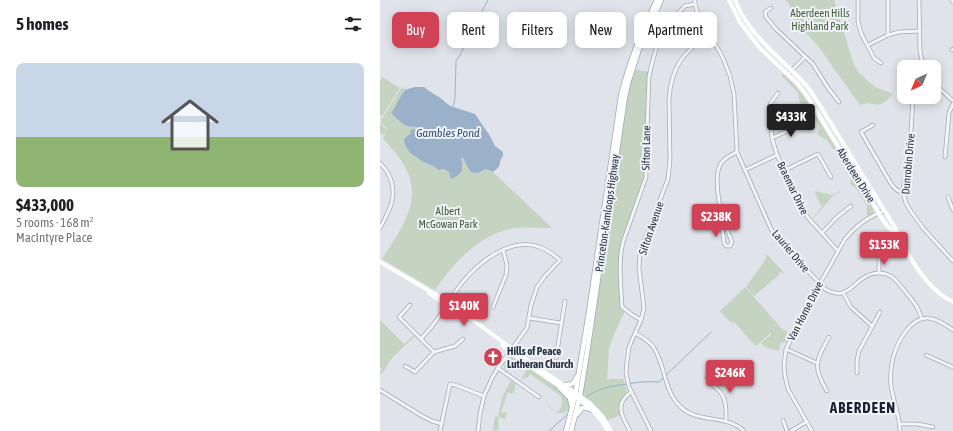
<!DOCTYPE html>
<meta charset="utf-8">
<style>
:root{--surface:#fff;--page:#f6f6f6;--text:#202124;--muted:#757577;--accent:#d14256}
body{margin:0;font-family:"Asap Condensed",sans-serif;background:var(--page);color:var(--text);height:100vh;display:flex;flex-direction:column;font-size:15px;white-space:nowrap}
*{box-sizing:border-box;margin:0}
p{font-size:13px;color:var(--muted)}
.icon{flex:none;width:22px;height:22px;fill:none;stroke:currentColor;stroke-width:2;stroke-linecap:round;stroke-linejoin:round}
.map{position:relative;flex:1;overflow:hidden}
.drawer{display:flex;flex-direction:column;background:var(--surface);width:380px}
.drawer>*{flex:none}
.banner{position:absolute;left:12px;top:12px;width:380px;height:36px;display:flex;gap:8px}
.needle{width:26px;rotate:224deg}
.tools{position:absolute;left:517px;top:60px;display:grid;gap:8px}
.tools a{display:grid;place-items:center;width:44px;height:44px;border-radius:8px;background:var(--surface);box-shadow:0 2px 10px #0003;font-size:20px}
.price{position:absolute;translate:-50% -34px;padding:0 9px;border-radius:4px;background:var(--accent);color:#fff;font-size:13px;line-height:26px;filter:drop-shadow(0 1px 2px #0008)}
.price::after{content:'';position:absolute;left:50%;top:24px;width:12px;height:9px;margin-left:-6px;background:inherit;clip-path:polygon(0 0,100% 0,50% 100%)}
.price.selected{background:#222;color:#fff}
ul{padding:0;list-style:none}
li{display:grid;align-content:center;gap:8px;height:212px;padding:0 16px}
li span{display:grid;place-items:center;height:124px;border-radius:8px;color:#555}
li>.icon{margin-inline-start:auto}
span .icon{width:72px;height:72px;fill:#fffc;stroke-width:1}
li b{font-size:17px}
h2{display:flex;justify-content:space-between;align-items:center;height:48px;padding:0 16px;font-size:17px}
.pill{padding:0 14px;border-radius:8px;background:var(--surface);box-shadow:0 2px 10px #0003;font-size:14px;line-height:36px}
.pill.selected{background:var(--accent);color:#fff}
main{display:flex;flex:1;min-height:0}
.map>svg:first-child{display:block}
.green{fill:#c5d3c1}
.water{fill:#9ab1ca}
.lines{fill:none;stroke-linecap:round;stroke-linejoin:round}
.stream{stroke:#9ab1ca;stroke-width:1}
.minor-casing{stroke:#a5aab3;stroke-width:4.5}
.primary-casing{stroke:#9fa8b5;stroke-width:6}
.minor{stroke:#f3f4f7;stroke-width:3}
.secondary{stroke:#fff;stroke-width:4}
.primary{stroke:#fff;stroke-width:4.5}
.labels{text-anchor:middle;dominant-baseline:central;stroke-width:4;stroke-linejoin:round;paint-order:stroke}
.park-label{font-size:11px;fill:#3c5d35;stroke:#eff2f7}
.street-label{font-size:11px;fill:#283141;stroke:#eff2f7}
.poi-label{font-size:11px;font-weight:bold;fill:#283141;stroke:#eff2f7;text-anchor:start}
.water-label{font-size:12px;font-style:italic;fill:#314f76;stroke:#eff2f7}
.district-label{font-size:15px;font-weight:bold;letter-spacing:1px;fill:#1a2232;stroke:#eff2f7}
</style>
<main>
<section class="drawer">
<h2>5 homes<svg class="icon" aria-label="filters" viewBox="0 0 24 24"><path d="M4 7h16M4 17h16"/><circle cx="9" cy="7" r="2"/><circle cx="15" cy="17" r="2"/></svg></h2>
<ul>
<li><span style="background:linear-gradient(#c9d6e8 60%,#8fb573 0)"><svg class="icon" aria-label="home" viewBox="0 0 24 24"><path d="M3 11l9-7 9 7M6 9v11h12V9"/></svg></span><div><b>$433,000</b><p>5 rooms · 168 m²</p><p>MacIntyre Place</p></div></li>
</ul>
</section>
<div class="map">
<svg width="573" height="431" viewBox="0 0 573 431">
<rect width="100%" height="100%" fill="#e0e3e9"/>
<g class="green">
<polygon points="405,0 455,0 455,4 474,65 480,74 495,87 513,94 505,102 498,105 488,103 480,105 438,46 413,18 409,4"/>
<polygon points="254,69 269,72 264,178 239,255 240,304 242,309 245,311 235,332 229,349 227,380 231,379 243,379 247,392 240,404 241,415 226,421 203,395 209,341 245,108"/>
<polygon points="403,74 414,84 424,96 494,210 493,213 487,216 487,206 476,188 470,184 471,178 448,141 437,134 439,126 429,109 420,105 418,93 401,75"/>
<polygon points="2,77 20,88 2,116 0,115 0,81"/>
<path d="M22 87 26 90C19 95 17 106 11 113 16 118 21 123 27 126 33 128 34 125 41 129L40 131 33 129 30 130 31 133 24 139C24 150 36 158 44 162 49 165 54 165 58 170L63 169 69 172 71 178C83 174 84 169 81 158V157L83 158C86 163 89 175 97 173 100 173 103 170 106 169L113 172 172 228C160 228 147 227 135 228 100 233 74 262 55 290L2 259C11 245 23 228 28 213 40 183 24 160 3 139L6 132 3 135 0 132V124L7 130 8 129 1 123 2 122 1 120Z"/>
<polygon points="434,191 453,195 460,191 460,192 453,196 433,219 433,218 442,207"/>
<polygon points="387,254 404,273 403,274 402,272 400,272 399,275 374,296 366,287 384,262"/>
<path d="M365 287 402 329 409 333 405 343 401 342 399 351 385 347 381 343 391 335V333H390L386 337 376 346C368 338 362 331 355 323L353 322 351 323 340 311Z"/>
<polygon points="0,320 24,344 34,335 35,336 11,359 4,371 0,375 0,372 2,369 0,367"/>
<path d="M131 356 167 380 187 396 189 402 190 410C187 411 185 412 183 413 175 415 168 406 164 400L174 411 178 412C182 408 183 403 181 396L150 374 147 378 145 377 144 379 142 378 146 370 135 362H131L127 366 131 369 128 371 124 368V364Z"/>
<polygon points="131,380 136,384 133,394 128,392 121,412 127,413 125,419 119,417 118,420 119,429 113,431 115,416 118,417 122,399 122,398"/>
</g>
<path class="water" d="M35 87H44L49 91 59 97 70 106 95 114 110 136 115 146 123 152V156L121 159 119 167 113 172 106 169C103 170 100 173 97 173 89 175 86 163 83 158L81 157V158C84 170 83 174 71 179L69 172 67 171C63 168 62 170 58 170 54 165 49 165 44 162 36 158 24 150 24 139L31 133 30 130 33 129 40 131 41 129C34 125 33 128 27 126 21 123 16 118 11 113 17 106 19 95 26 90L25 89H27L28 90V89Z"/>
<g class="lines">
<g class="stream">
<polyline points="73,107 75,98 76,61 82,52 84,44 108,0"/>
<polyline points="286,375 331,332"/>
<path d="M205 398C218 388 231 386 247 384 258 382 268 381 279 382L284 377"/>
<polyline points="169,431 189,413"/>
</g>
<defs>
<g id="minor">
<path d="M315 0V4L317 11 343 58 350 76 354 94 357 152 391 229 396 237 445 289C450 292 456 294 462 293 471 291 477 281 485 277 493 272 503 272 511 276 517 280 533 301 537 307 539 311 540 315 542 319"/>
<polyline points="478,0 478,22 481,33 494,58 501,63"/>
<polyline points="508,0 508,35"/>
<polyline points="539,0 540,50 543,67"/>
<polyline points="572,0 573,2"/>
<polyline points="391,8 385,12 386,17 396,29 433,64 448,88 459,102"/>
<polyline points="488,45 508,35 519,32 540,31"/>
<polyline points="572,50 573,49"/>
<polyline points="408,74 425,57"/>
<polyline points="554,83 573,101"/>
<polyline points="398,93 390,104 390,111 392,138 397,155 424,213 431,221 458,251"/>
<polyline points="533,97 529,166 524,183 523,192 526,203 530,210 543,228 573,261"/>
<path d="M493 125 481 132 510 182C513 187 517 192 523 192"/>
<polyline points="392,138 423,124"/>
<polyline points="565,157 569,113 573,104"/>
<path d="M0 163C3 166 6 170 8 173 19 194 10 210 0 228"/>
<polyline points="365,170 397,155"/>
<polyline points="405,170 438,154 451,177"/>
<polyline points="568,197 573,210"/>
<path d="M341 212V219L344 243 346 246H350L352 242C350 236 347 231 345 225 340 211 332 174 342 162 346 157 351 155 357 152"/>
<polyline points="442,233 457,217 471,206"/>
<polyline points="499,250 499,272"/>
<polyline points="463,293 471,307 492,326"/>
<polyline points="30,305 19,317 54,352"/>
<polyline points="113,307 126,275 127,265 123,250"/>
<polyline points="149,318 181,323"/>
<path d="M261 320 251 314 242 307C241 285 238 262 243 242L266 177V157L269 77 271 67 278 42 286 33 299 12 305 6 315 4"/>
<path d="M255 333C262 337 270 341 274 348 285 365 284 389 298 404 315 425 346 413 364 431"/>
<path d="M41 339C45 334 49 330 53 325 63 312 71 297 81 284 99 262 131 235 162 248 169 251 174 255 180 260L165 276 157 287 151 305 147 328 118 368 112 378 104 396 100 414 98 431"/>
<polyline points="406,349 437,363"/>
<polyline points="546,355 568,365 573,367"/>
<polyline points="176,358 185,301"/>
<polyline points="25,366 35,372 54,352 75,346 83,339"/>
<polyline points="118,368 159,397"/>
<polyline points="477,373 477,360 479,351 500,312"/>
<path d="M326 376C329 383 336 387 341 393 347 401 346 412 346 422"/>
<polyline points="0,390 42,416 52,421 62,424"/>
<path d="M447 391C432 366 436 361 449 337"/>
<polyline points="403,420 407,431"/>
<polyline points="520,424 537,424 553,427"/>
<polyline points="60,431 70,384 75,385 104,396"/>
<path d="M250 431C245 421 236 409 244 399 246 396 249 394 251 392"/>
<path d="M271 431 249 387 246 373 247 361 249 347 261 320 264 308 259 268 260 252 267 234 288 179 290 160 289 100C291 67 303 52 330 34"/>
<polyline points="411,431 426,422"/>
<path d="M432 431 408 389 405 376 404 364 406 349 428 305 465 239C475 227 489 216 504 211"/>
<path d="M520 431C520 416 513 401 511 385 510 376 511 366 513 358 517 343 530 317 548 318 557 319 565 324 573 330"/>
</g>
<g id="primary">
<path d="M184 385C191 385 194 384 197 377"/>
<polyline points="178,386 190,398 192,407"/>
<polyline points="197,414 202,408 207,408 215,411"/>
<path d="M186 431 195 396 209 312 241 96C249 62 262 31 277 0"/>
<polyline points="191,431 200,396 207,353 245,97 249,80 259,49 281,0"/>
</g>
</defs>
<use href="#minor" class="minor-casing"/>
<use href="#primary" class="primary-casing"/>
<use href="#minor" class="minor"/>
<g class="secondary">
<polyline points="349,0 360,22 372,38 380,48 418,84 429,99 503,220 508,227 517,235"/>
<path d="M355 0C369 36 399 56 424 83 430 89 434 97 439 104L517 231V235C532 260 546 289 573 302"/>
<polyline points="0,262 58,296 90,318 154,365 211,404 223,417 231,431"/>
<polyline points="49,293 81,315"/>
<path d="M122 345C140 359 159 373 178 385 200 401 214 406 228 431"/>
</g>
<use href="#primary" class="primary"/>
</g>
<defs>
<symbol id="church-disc" viewBox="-11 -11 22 22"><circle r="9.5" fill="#d14256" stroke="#eff2f7"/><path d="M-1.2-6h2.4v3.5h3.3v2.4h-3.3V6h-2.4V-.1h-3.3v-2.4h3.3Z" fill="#fff"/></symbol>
</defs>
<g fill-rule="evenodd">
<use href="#church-disc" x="102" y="346" width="22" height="22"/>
</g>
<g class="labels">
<g class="park-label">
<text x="440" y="13">Aberdeen Hills<tspan x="440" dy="13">Highland Park</tspan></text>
<text x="68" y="211">Albert<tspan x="68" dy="13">McGowan Park</tspan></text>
</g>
<g class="street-label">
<text transform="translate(266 148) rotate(-89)">Sifton Lane</text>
<text transform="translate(528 164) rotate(-85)">Dunrobin Drive</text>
<text transform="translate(476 175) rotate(58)">Aberdeen Drive</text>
<text transform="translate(413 188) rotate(64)">Braemar Drive</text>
<text transform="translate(227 213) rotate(-82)">Princeton-Kamloops Highway</text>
<text transform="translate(271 228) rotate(-71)">Sifton Avenue</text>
<text transform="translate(411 251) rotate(50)">Laurier Drive</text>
<text transform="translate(425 311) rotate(-63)">Van Horne Drive</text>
</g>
<g class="poi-label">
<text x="127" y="351">Hills of Peace<tspan x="127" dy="13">Lutheran Church</tspan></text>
</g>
<g class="water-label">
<text x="68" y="133">Gambles Pond</text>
</g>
<g class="district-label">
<text x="483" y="407">ABERDEEN</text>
</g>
</g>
</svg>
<div class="tools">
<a><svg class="needle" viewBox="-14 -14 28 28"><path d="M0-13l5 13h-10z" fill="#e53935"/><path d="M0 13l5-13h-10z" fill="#757577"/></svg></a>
</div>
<b class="price selected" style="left:411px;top:138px">$433K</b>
<b class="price" style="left:336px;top:238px">$238K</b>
<b class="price" style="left:504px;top:266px">$153K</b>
<b class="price" style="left:84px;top:327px">$140K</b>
<b class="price" style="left:350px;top:394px">$246K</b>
<div class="banner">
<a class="pill selected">Buy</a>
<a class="pill">Rent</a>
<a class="pill">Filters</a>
<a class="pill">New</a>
<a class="pill">Apartment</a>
</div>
</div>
</main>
